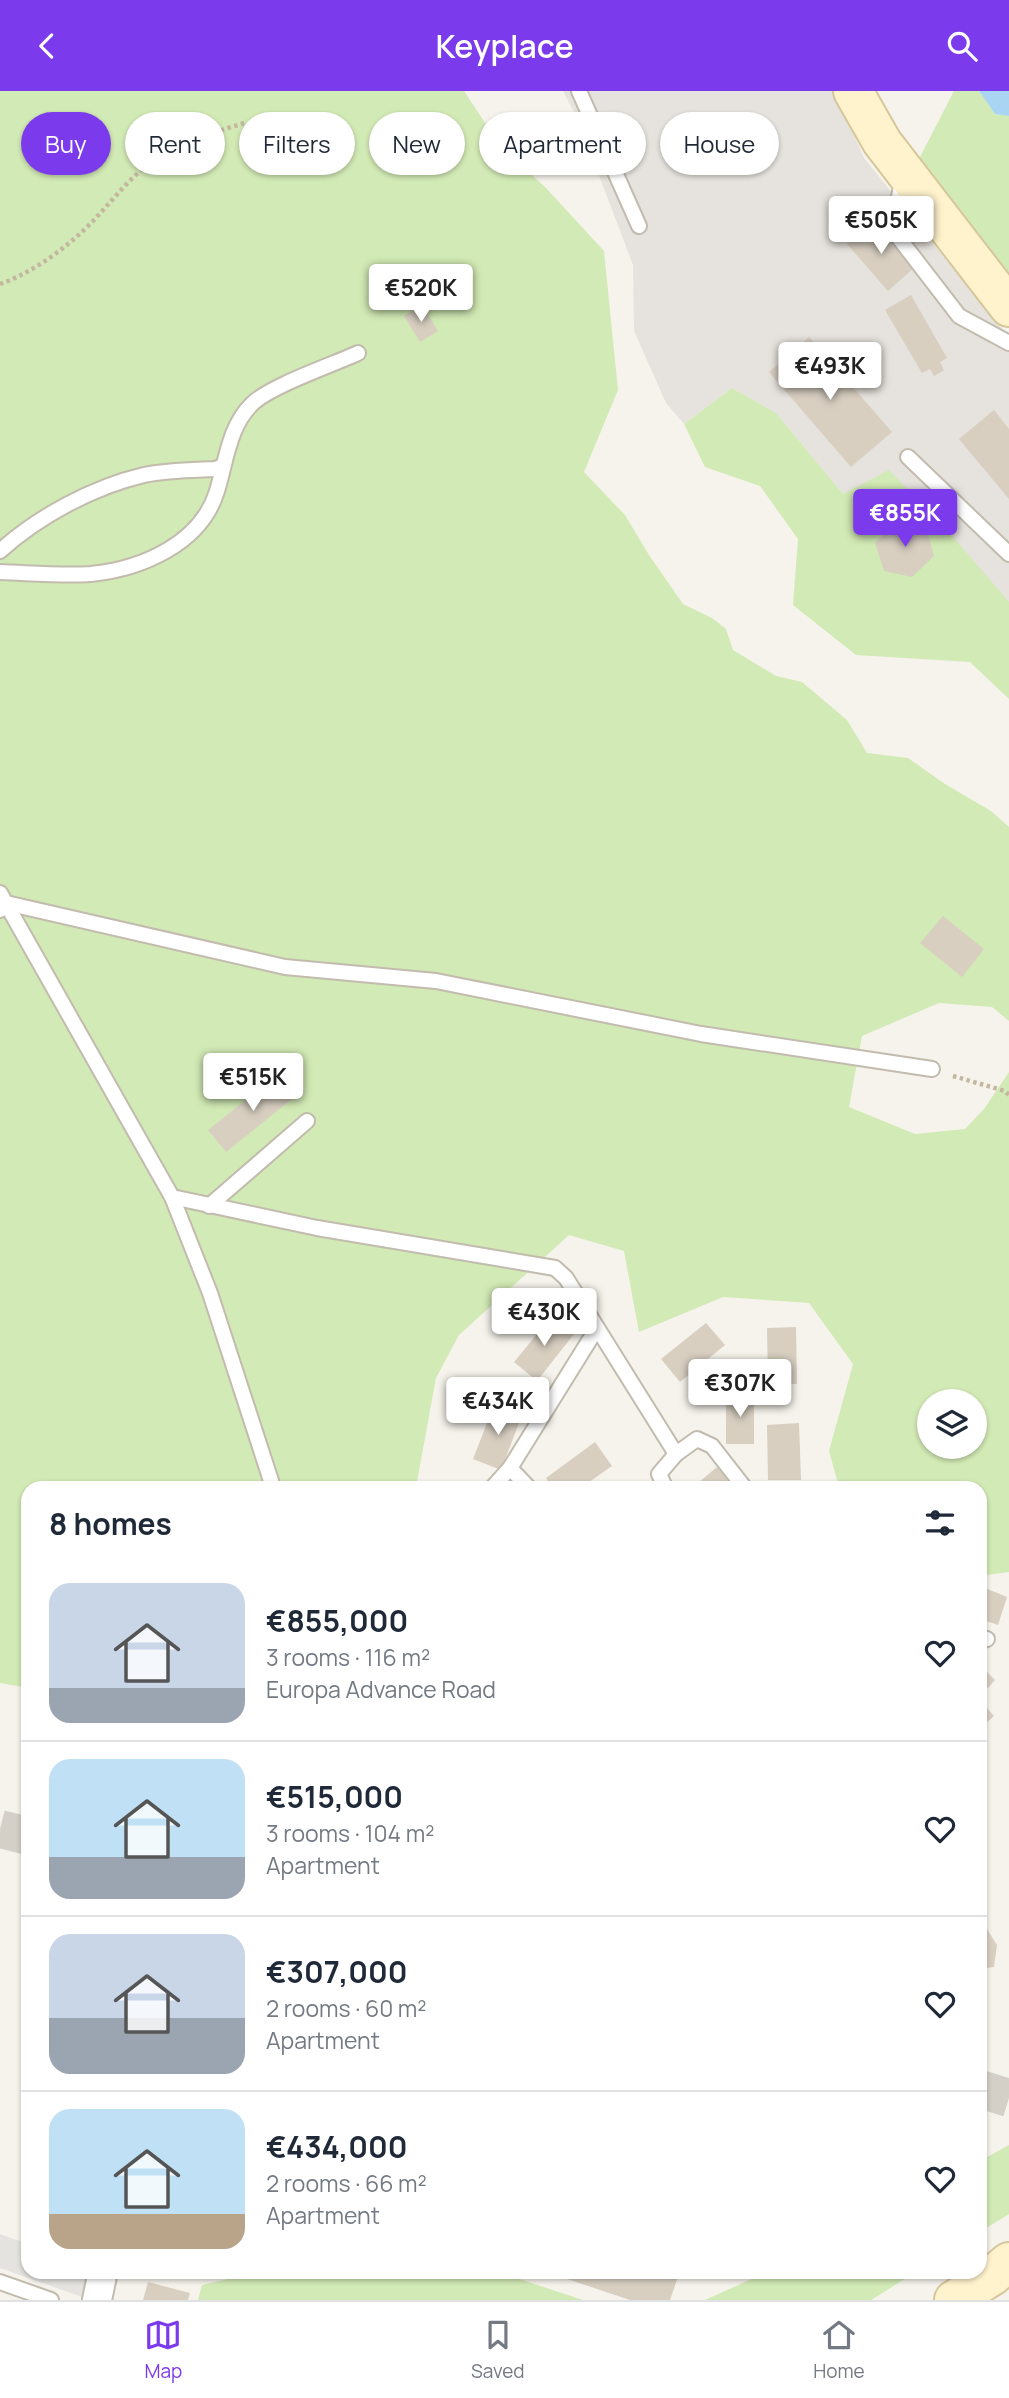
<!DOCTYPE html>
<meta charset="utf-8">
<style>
:root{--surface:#fff;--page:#f2f2f3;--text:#1f2937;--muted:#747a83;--line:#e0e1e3;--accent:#7c3aed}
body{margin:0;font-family:Manrope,sans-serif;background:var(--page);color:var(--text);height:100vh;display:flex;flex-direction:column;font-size:26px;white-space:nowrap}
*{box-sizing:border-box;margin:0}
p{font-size:23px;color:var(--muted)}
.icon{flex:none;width:38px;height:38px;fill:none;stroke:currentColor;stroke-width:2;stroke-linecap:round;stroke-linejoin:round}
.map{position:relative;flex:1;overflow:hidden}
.panel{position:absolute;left:21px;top:1390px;width:966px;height:798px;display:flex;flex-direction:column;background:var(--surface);border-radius:21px;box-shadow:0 2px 5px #0004}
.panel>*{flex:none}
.hud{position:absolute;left:21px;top:21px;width:968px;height:63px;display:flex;gap:14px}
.buttons{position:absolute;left:917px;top:1298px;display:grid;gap:14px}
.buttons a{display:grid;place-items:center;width:70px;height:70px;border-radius:50%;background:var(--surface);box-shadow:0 2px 5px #0004;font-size:35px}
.price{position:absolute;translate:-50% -60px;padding:0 16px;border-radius:7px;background:#fff;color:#222;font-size:23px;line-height:46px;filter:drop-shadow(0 2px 4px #0008)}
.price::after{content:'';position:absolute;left:50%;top:42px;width:21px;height:16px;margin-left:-10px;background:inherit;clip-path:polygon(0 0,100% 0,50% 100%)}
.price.on{background:var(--accent);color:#fff}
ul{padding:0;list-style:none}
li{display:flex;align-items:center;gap:21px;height:175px;padding:0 28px}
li+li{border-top:2px solid var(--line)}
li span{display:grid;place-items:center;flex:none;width:196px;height:140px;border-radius:21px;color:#555}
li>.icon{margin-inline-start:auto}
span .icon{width:84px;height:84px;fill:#fffc;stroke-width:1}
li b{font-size:30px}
h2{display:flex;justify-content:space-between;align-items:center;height:84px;padding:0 28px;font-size:30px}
.chip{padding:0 24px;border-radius:32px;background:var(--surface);box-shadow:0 2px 5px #0004;font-size:24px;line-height:63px}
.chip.on{background:var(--accent);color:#fff}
header{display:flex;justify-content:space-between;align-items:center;height:91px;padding:0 28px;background:var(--accent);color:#fff;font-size:32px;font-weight:600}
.tabs{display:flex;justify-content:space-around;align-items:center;height:98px;border-top:2px solid var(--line);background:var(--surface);font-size:19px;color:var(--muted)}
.tabs a{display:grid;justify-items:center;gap:4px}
.tabs .on{color:var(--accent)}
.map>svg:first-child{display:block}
.industrial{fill:#e6e2dd}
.green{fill:#d2eab5;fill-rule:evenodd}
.parking{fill:#e5e3e0}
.water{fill:#a9d4f2}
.building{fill:#d8cfc1}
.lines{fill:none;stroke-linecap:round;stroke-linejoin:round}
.secondary-tunnel{stroke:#d4d0c8;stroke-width:38;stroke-dasharray:38 19;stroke-linecap:butt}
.service-casing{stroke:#c2bbae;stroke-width:18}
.minor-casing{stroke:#c2bbae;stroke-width:32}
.secondary-casing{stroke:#d6c79b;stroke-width:42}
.path{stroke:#c4b79f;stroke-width:4.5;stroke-dasharray:3.5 3.5;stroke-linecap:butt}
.service{stroke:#fff;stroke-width:14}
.minor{stroke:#fff;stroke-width:28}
.secondary{stroke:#fff3cd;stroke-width:38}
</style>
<header><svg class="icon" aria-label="back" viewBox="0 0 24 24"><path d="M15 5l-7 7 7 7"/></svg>Keyplace<svg class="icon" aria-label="search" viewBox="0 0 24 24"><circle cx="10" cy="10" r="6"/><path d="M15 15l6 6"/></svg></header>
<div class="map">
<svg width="1009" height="2209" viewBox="0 0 1009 2209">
<rect width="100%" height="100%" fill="#f6f3ec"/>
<polygon class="industrial" points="563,0 835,0 864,67 1009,246 1009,513 843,403 776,322 732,297 684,333 666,312 634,240 633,174 578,29"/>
<g class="green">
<path d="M0 0H464L499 53 546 97 604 160 618 299 584 381 625 424 649 464 683 513 712 527 726 538 733 559 776 585 802 591 847 629 867 662 908 667 945 693 991 720 1009 736V930L992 916 939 912 862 945 849 1016 915 1043 965 1038 984 1018 1009 981V1481L980 1485V1396H839L829 1360 853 1273 809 1212 723 1206 639 1241 624 1160 569 1144 459 1244 436 1287 416 1396H28V1597L0 1592ZM929 1311H975V1356H929Z"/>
<polygon points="954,0 979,0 995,23 1009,25 1009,188 918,70"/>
<polygon points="732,297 776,322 843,403 889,379 948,440 1009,511 1009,608 970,571 856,564 793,514 798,448 760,395 705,376 684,333"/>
<polygon points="1009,2054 1009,2123 980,2141 980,2070"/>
<polygon points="259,2181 498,2181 583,2209 198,2209 202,2194"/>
<polygon points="767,2181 767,2180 916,2181 871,2209 705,2209"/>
</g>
<polygon class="parking" points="0,2143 28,2153 28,2180 91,2181 82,2206 0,2177"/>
<polygon class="water" points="979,0 1009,0 1009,25 995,23"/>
<g class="building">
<polygon points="317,39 328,62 290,80 278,56"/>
<polygon points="873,131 914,177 888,200 847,153"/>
<polygon points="911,204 947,267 940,271 944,279 934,285 930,278 922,282 885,219"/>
<polygon points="422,214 438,240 420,251 404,225"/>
<polygon points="809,246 892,341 851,376 769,281"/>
<polygon points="994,319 1009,338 1009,408 959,348"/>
<polygon points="897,430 926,436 934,465 912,486 884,480 875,452"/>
<polygon points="943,825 984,858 962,886 920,852"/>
<polygon points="280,982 297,1004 226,1061 208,1039"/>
<polygon points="552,1225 574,1243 537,1290 514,1271"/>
<polygon points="706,1232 725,1254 680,1291 661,1268"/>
<polygon points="796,1236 797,1293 768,1293 767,1237"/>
<polygon points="754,1302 754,1353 726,1353 726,1303"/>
<polygon points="494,1314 522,1324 501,1379 473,1368"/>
<polygon points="799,1332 801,1389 768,1389 767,1334"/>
<polygon points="595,1351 612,1375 582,1396 552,1396 546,1387"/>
<polygon points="717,1376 735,1396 702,1396 698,1392"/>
<polygon points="980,1495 1007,1506 998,1534 980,1528"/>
<polygon points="986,1580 995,1589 988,1597 980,1589"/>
<polygon points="987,1617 994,1625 984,1634 980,1629 980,1624"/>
<polygon points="980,1827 997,1854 994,1876 980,1878"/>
<polygon points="680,2180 670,2209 630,2209 546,2181"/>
<polygon points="148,2191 190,2202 188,2209 143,2209"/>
</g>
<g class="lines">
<g class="secondary-tunnel">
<polyline points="0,1738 28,1745"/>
<polyline points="980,1998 1009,2007"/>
</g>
<defs>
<g id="service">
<polyline points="579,0 639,135"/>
<polyline points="903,87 892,138 959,225 1009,252"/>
<polyline points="908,366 1009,463"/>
<path d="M0 460C39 425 93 396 144 384 167 379 192 379 215 378L223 375"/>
<path d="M0 481C30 482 61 485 91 483 141 478 201 453 217 400 226 371 229 335 252 313 270 295 332 274 358 262"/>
<polyline points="0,802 172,1106 210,1202 273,1396"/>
<polyline points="0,819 6,812 285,876 436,890 701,943 932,978"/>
<polyline points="172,1106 317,1137 555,1177 566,1187 676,1363 659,1383 665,1396"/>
<polyline points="209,1115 307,1030"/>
<polyline points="676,1363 697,1348 712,1355 744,1396"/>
<polyline points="510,1377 528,1396"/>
<polyline points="493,1396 510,1377 597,1237"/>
<polyline points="980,1550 987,1548"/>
<polyline points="0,2191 51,2209"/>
</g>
<polyline id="minor" points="97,2209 103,2180"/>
<g id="secondary">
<polyline points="853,0 882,51 1009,216"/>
<polyline points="954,2209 992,2185 1009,2171"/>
</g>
</defs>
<use href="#service" class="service-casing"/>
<use href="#minor" class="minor-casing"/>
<use href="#secondary" class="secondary-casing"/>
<g class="path">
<path d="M0 193C34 181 68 156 93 130 113 109 130 86 154 69 179 50 214 42 244 32"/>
<polyline points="953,985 1005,1000 1009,1004"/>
</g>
<use href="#service" class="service"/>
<use href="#minor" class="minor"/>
<use href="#secondary" class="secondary"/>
</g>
</svg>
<div class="buttons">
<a><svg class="icon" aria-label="layers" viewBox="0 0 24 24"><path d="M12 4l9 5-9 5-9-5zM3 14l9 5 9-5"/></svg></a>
</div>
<b class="price" style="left:881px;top:165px">€505K</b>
<b class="price" style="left:421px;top:233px">€520K</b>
<b class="price" style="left:830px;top:311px">€493K</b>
<b class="price on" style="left:905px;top:458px">€855K</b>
<b class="price" style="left:253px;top:1022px">€515K</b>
<b class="price" style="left:544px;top:1257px">€430K</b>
<b class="price" style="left:740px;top:1328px">€307K</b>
<b class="price" style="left:498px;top:1346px">€434K</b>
<div class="hud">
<a class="chip on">Buy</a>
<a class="chip">Rent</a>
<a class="chip">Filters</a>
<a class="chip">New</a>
<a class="chip">Apartment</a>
<a class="chip">House</a>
</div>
<section class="panel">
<h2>8 homes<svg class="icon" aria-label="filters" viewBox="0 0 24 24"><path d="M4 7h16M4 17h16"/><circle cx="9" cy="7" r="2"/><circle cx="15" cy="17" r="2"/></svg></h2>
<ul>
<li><span style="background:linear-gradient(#c9d6e8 75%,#9aa5b1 0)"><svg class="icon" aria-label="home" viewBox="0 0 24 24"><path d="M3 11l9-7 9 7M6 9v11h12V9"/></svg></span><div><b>€855,000</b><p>3 rooms · 116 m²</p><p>Europa Advance Road</p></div><svg class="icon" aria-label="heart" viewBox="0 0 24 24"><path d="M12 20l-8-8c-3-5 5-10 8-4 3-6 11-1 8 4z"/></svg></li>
<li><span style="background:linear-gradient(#bfe0f5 70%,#9aa5b1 0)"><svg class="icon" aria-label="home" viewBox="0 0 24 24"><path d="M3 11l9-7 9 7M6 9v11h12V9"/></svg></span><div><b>€515,000</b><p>3 rooms · 104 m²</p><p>Apartment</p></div><svg class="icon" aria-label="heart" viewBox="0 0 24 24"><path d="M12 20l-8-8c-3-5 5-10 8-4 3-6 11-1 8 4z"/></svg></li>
<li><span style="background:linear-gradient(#c9d6e8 60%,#9aa5b1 0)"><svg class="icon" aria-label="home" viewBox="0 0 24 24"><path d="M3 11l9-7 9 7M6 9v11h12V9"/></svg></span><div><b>€307,000</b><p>2 rooms · 60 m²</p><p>Apartment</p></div><svg class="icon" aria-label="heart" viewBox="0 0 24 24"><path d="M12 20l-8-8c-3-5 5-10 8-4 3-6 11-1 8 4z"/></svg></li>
<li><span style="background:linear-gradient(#bfe0f5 75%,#b9a48a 0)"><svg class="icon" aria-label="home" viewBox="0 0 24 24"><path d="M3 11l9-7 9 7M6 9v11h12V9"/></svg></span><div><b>€434,000</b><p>2 rooms · 66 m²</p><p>Apartment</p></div><svg class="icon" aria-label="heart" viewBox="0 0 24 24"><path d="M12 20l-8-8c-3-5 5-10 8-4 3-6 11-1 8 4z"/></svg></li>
</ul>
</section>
</div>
<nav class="tabs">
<a class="on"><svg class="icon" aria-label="map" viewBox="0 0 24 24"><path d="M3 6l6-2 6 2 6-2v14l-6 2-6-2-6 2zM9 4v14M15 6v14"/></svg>Map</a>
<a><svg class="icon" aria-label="saved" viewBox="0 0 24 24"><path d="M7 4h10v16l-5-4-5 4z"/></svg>Saved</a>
<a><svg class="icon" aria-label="home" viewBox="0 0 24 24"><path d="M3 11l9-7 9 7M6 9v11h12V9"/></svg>Home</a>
</nav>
